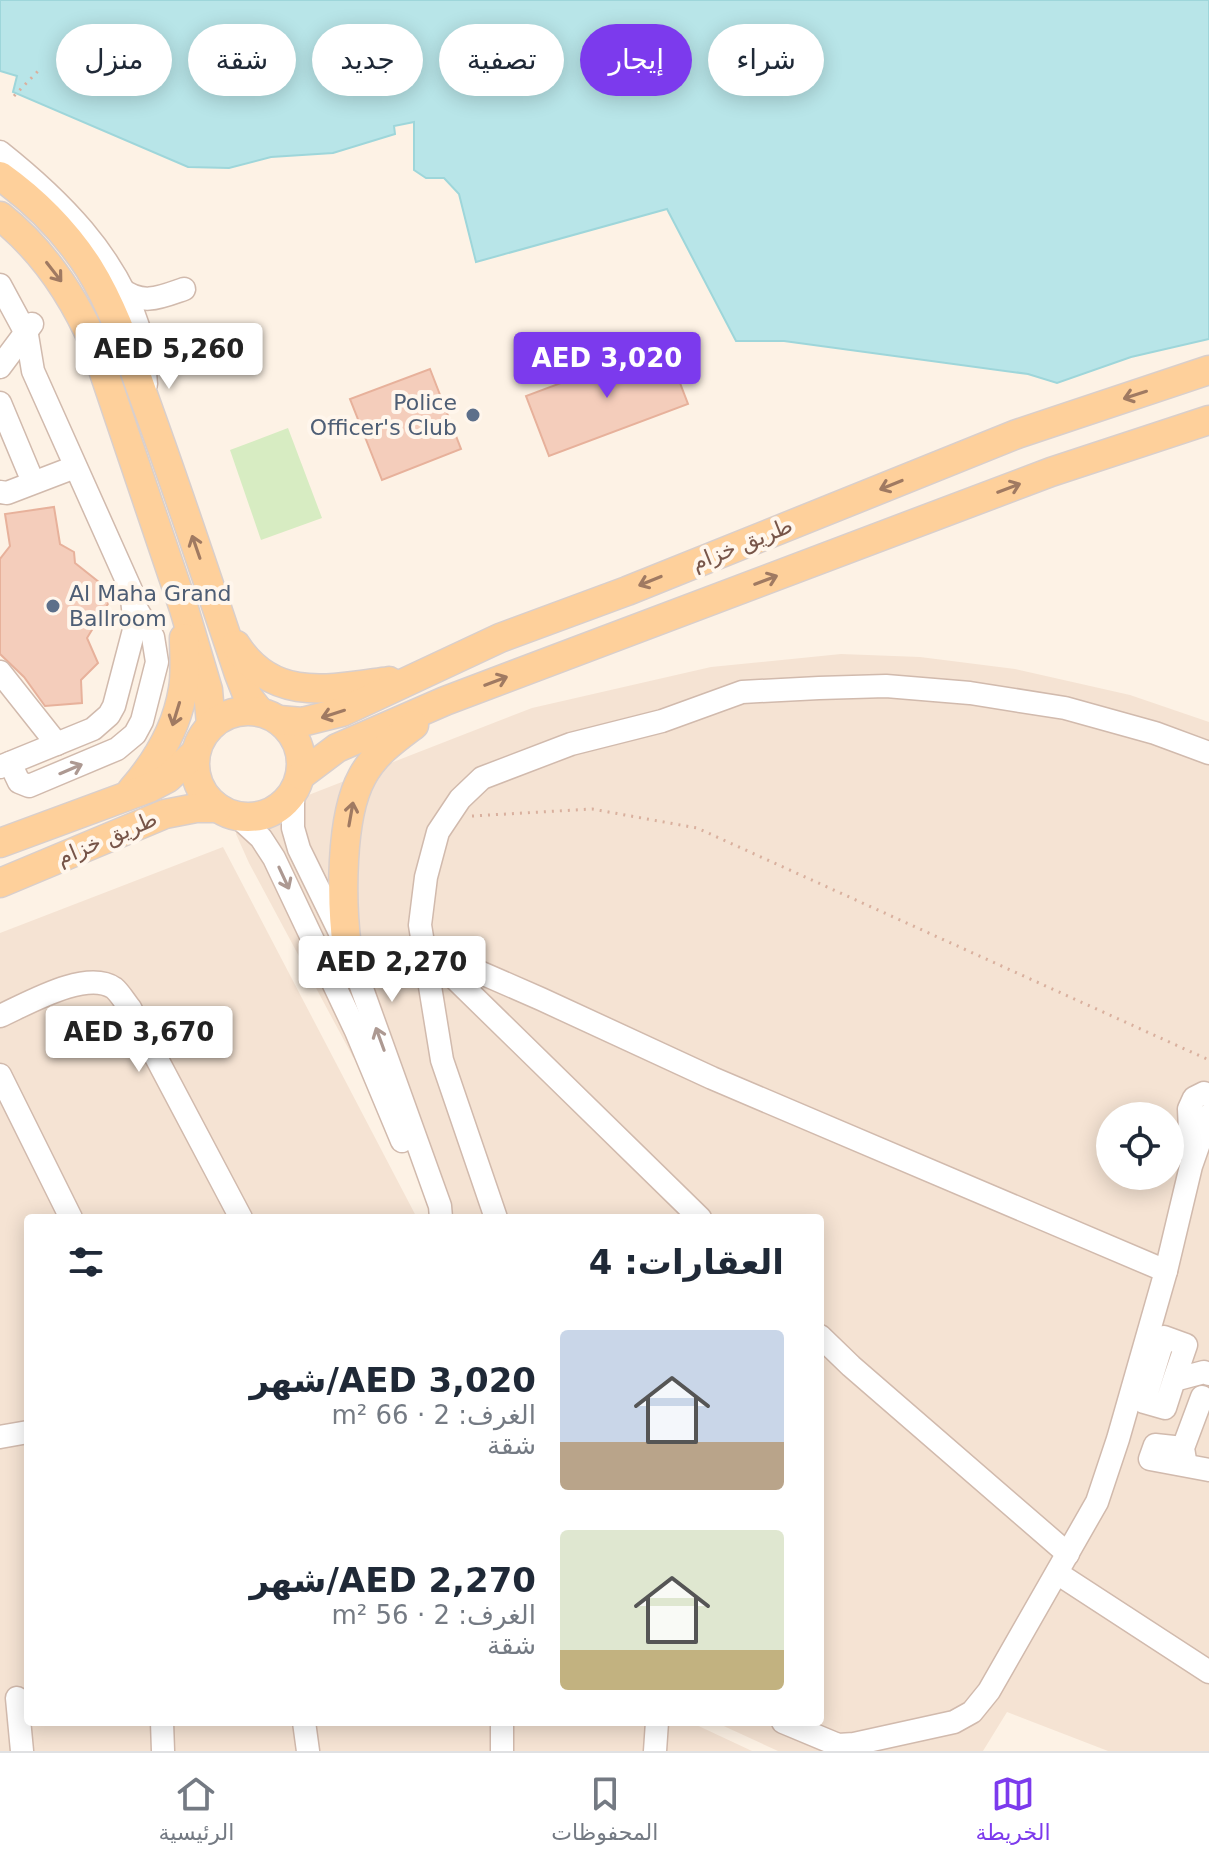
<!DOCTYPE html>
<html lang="ar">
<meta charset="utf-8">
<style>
:root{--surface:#fff;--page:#f6f6f7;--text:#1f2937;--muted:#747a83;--line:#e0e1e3;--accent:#7c3aed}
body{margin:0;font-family:"DejaVu Sans","Noto Sans Arabic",sans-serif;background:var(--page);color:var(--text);direction:rtl;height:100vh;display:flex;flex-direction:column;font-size:30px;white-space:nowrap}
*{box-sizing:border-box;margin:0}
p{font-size:26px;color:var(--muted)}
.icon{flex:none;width:44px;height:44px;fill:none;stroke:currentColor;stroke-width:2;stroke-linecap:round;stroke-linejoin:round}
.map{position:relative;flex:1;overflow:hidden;direction:ltr}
.panel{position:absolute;left:24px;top:1214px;width:800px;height:512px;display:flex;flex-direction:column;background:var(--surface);border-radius:8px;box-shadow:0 4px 20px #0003;direction:rtl}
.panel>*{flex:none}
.top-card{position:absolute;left:24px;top:24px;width:800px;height:72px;direction:rtl;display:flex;gap:16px}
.buttons{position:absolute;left:1096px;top:1102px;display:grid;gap:16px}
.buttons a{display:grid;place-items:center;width:88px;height:88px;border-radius:50%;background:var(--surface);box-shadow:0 4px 20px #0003;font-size:40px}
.price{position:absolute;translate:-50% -68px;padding:0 18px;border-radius:8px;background:#fff;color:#222;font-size:26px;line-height:52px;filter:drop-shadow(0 2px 4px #0008)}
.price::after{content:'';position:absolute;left:50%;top:48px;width:24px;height:18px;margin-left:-12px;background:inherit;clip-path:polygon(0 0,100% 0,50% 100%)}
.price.active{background:var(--accent);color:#fff}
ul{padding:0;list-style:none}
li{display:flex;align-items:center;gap:24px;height:200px;padding:0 40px}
li span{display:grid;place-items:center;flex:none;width:224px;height:160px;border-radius:8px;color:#555}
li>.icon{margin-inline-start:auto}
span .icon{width:96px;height:96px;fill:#fffc;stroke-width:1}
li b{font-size:34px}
h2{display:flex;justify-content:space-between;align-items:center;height:96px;padding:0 40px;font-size:34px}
.chip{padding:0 28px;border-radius:36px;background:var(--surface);box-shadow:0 4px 20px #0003;font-size:28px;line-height:72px}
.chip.active{background:var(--accent);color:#fff}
.menu{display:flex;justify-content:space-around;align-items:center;height:112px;border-top:2px solid var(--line);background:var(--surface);font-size:22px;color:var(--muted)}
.menu a{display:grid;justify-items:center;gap:4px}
.menu .active{color:var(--accent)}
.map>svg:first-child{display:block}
.residential{fill:#f5e3d3;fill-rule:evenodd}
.green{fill:#d7ecc2}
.water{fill:#b8e5e8;stroke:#9ed6da;stroke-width:2}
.building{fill:#f4cdbb;stroke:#e7b19b;stroke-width:2}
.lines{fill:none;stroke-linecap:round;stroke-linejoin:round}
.minor-casing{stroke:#d1baad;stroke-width:25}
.major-casing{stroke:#d9cfcc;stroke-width:31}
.path{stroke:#d9b09e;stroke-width:3;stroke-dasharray:2 6;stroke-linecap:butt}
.minor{stroke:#fff;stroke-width:22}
.major{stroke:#fed09b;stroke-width:28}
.oneway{stroke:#a07a62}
.oneway2{stroke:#ad9992}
.service-dot{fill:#5c6f8a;stroke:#fff6ec;stroke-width:3}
.labels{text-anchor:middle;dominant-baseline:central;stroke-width:8;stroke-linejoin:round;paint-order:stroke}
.service-label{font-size:22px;fill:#4e5e75;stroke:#fff6ec;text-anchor:end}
.street-label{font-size:22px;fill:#775549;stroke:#fff6ec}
</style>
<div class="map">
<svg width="1209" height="1751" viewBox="0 0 1209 1751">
<rect width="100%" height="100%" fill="#fdf2e5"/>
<g class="residential">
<path d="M841 654 920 657 1015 669 1130 695 1209 722V1751H1108L1007 1712 983 1751H778L715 1722H820V1218H442L363 1064 353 1057 249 863 236 834 239 822 532 708 711 667ZM1110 1116H1170V1176H1110Z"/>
<polygon points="223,847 417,1218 28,1218 28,1722 690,1722 752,1751 0,1751 0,933"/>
</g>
<polygon class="green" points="288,428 322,518 261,540 230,450"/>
<polygon class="water" points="0,0 1209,0 1209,339 1131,357 1057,383 1028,374 784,341 736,341 667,209 476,262 459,194 444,178 426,178 414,170 414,122 394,126 395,134 333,153 271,157 229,168 188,167 13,92 17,76 0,71"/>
<g class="building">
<polygon points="665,344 688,404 549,456 526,396"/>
<polygon points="430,369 461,449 382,480 350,399"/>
<polygon points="54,507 60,544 74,552 75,563 114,594 87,638 98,663 81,680 82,703 45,706 24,677 0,654 0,559 10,546 5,514"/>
</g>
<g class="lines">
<defs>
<g id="minor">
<path d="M0 152C59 199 116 255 139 329 145 347 144 366 146 384"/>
<polyline points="0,285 27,335 33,371 131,590 135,626 114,706 109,715 93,729 0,767"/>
<path d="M121 289C143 306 161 297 184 289"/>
<polyline points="0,367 32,324"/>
<polyline points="0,403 33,482"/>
<polyline points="0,492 7,493 75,467"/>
<polyline points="0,672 57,744"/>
<polyline points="10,763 19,782 29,786 117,749 135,734 142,721 157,662 153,637 136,608"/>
<polyline points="293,794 293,828 299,849 347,947 440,1206 441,1218"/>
<polyline points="237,816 261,838 274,858 356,1031 402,1141"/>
<polyline points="424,948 541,999 712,1078 1166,1271"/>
<polyline points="436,960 700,1218"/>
<path d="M0 1016C27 1004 86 969 114 988 120 993 125 1002 130 1008L241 1218"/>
<polyline points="0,1075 71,1218"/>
<polyline points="1191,1153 1189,1109 1194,1098 1204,1093 1209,1095"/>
<polyline points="496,1218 442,1060 420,925 426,877 438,832 460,799 482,778 571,744 662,721 742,692 819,688 886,686 970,693 1065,708 1155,733 1209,753"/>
<polyline points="820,1336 851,1366 1068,1554"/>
<polyline points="1174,1380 1186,1345 1164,1337 1144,1402 1165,1408 1174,1380 1204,1372 1209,1374"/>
<polyline points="0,1437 28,1432"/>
<polyline points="1183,1448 1155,1445 1150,1459 1209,1470"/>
<polyline points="1185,1460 1183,1448 1202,1397"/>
<polyline points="1057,1573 1209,1672"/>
<polyline points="17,1698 22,1751"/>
<polyline points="162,1722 163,1751"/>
<polyline points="304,1722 308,1751"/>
<polyline points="502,1722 502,1751"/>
<polyline points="783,1722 838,1745 854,1744 954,1722 972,1712 989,1691 1097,1502 1118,1439 1166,1271 1191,1166 1209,1115"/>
<polyline points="655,1751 657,1722"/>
</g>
<g id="major">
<path d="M0 176C35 201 65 231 89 268 117 313 132 365 150 414 181 500 210 587 239 674L248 697 259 711"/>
<path d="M0 216C44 251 73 295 95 346L184 609 208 690 211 725"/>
<path d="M236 645C273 703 330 689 389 681"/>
<circle cx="248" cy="764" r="53"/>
<polyline points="279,720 302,722 342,712 500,638 627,591 1017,434 1209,370"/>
<polyline points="301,775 337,748 445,701 1051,472 1209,420"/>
<path d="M132 790C158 760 177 728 183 689 186 673 184 654 184 638"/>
<polyline points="0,843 149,788 168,778 195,753"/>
<polyline points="0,883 165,814 196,808 218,808"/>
<path d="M347 947C341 902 340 817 362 777 374 754 394 740 414 725"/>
</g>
</defs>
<use href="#minor" class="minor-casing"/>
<use href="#major" class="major-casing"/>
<g class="path">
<polyline points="14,96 40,69"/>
<polyline points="472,816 592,809 697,828 1209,1060"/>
</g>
<use href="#minor" class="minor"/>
<use href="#major" class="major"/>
</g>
<defs><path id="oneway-shaft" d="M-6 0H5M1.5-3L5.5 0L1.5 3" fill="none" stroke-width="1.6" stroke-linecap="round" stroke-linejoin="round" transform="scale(2)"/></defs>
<g class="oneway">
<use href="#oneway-shaft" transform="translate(54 272) rotate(52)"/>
<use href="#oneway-shaft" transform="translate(1135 395) rotate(162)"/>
<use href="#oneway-shaft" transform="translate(891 485) rotate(158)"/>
<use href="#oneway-shaft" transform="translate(1009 488) rotate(-21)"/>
<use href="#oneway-shaft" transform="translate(196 547) rotate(-109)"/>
<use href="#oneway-shaft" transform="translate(766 580) rotate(-21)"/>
<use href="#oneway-shaft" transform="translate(650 581) rotate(158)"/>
<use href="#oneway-shaft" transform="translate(496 681) rotate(-21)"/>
<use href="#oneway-shaft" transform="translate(176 714) rotate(107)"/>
<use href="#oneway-shaft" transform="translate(333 714) rotate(162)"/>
<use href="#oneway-shaft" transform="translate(351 814) rotate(-80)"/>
</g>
<g class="oneway2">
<use href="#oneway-shaft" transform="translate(71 769) rotate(-23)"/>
<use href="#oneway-shaft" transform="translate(284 878) rotate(65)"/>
<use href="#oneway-shaft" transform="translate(380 1039) rotate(-110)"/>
</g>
<g class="service-dot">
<circle cx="473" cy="415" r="8"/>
<circle cx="53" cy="606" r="8"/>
</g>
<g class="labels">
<g class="service-label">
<text x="457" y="402">Police<tspan x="457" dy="25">Officer's Club</tspan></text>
<text x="69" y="593" text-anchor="start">Al Maha Grand<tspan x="69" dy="25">Ballroom</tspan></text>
</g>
<g class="street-label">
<text transform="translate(742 544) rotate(-22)">طريق خزام</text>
<text transform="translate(107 838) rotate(-23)">طريق خزام</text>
</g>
</g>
</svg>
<div class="buttons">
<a><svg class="icon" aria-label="locate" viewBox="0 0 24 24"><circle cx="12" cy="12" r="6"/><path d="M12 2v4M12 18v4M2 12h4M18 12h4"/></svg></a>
</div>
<b class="price" style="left:169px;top:391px">AED 5,260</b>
<b class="price active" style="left:607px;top:400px">AED 3,020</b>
<b class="price" style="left:392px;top:1004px">AED 2,270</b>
<b class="price" style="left:139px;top:1074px">AED 3,670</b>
<div class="top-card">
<a class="chip">شراء</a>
<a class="chip active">إيجار</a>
<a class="chip">تصفية</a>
<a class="chip">جديد</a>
<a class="chip">شقة</a>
<a class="chip">منزل</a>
</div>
<section class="panel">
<h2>العقارات: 4<svg class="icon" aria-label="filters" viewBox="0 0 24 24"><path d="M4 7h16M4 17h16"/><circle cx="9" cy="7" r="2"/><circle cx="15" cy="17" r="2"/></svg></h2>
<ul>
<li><span style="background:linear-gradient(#c9d6e8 70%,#b9a48a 0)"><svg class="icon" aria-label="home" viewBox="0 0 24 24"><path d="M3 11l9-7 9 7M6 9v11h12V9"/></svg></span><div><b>AED 3,020/شهر</b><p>الغرف: 2 · 66 m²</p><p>شقة</p></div></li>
<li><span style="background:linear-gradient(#dfe7d0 75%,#c2b280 0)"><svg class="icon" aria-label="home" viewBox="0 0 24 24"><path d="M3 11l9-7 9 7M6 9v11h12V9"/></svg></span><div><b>AED 2,270/شهر</b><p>الغرف: 2 · 56 m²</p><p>شقة</p></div></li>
</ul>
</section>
</div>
<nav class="menu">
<a class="active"><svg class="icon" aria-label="map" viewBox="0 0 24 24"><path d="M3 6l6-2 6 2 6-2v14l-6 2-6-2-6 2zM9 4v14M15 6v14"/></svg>الخريطة</a>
<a><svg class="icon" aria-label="saved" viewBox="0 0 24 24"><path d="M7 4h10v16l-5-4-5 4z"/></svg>المحفوظات</a>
<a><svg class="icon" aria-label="home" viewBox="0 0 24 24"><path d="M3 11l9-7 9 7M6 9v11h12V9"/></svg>الرئيسية</a>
</nav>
